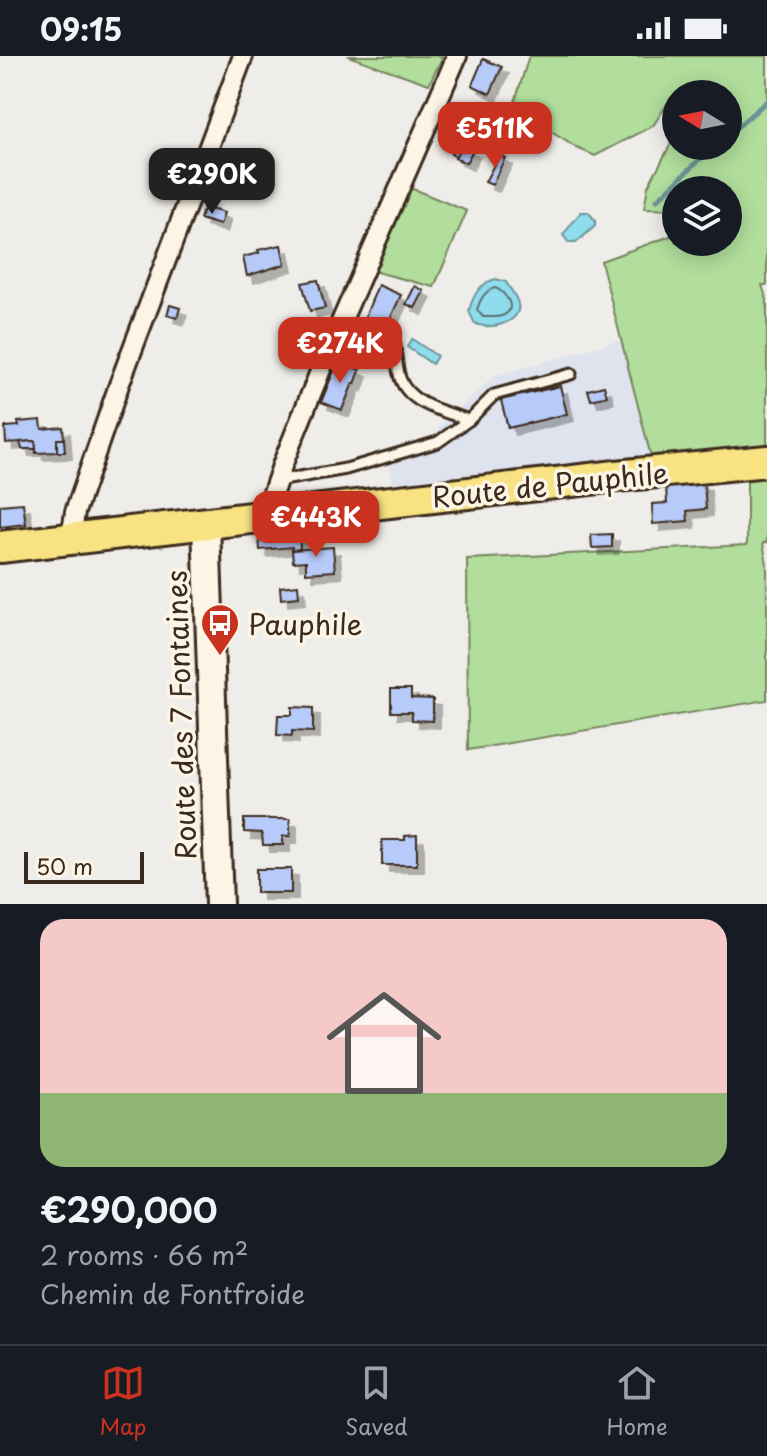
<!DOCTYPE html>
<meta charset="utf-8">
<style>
:root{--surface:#171b24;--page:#20242c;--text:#f1f3f6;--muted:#9ea1a6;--line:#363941;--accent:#c8321e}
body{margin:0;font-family:"Playpen Sans",sans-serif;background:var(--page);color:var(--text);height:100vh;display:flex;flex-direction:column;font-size:30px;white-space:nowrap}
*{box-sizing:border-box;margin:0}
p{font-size:26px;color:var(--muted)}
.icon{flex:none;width:44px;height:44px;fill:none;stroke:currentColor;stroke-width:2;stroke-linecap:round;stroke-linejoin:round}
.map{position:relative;height:848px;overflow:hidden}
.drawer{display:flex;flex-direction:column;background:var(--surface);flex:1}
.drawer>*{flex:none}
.needle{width:52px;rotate:280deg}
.tools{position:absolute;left:662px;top:24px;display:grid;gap:16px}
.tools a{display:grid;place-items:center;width:80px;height:80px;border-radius:50%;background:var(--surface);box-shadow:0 4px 20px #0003;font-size:40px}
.scale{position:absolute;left:24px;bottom:20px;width:120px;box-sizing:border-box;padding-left:8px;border:4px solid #3b2a1e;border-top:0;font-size:22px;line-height:28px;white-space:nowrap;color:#3b2a1e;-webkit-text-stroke:6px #fcf5e5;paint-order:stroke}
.price{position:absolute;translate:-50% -68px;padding:0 18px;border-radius:16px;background:var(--accent);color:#fff;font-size:26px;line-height:52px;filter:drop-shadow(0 2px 4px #0008)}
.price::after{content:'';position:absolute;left:50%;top:48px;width:24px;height:18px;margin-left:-12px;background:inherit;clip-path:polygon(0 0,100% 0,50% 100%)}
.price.on{background:#222;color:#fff}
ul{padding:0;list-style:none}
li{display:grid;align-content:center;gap:16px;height:424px;padding:0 40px}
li+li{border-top:2px solid var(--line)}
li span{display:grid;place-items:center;height:248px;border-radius:24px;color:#555}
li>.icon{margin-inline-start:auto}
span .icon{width:144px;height:144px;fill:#fffc;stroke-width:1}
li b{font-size:34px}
.status{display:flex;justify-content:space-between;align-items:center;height:56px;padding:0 40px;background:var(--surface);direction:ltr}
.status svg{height:22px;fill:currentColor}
.dock{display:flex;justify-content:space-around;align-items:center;height:112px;border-top:2px solid var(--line);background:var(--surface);font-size:22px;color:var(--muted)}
.dock a{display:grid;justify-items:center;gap:4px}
.dock .on{color:var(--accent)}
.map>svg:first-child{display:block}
.built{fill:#dee3ee}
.green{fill:#b1de9c;stroke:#76845d;stroke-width:2;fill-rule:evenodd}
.water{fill:#8edced;stroke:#6d959a;stroke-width:2}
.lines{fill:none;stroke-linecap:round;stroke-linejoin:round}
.shore{stroke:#5c7171;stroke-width:2}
.stream{stroke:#6d959a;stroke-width:5}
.building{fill:#b7cbfa;stroke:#3b2a1e;stroke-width:2;filter:url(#shadow)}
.lane-casing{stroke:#3b2a1e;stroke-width:15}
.street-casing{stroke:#3b2a1e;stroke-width:24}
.secondary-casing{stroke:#3b2a1e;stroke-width:32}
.primary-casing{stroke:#3b2a1e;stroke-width:36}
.lane{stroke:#fcf5e5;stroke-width:9}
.street{stroke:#fcf5e5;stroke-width:18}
.secondary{stroke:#fcf5e5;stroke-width:26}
.primary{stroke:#f8e281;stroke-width:30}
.labels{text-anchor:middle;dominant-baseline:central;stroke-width:7;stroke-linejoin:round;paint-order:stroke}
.street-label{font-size:28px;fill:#3b2a1e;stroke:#fcf5e5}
.poi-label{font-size:28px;fill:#3b2a1e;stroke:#fcf5e5;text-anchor:start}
</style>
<div class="status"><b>09:15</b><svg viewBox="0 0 49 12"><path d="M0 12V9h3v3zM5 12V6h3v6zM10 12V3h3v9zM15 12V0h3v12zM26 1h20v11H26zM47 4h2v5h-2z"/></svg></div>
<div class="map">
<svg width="767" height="848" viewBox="0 0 767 848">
<defs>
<filter id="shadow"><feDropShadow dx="7" dy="7" stdDeviation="0" flood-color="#0004"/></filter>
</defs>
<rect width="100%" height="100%" fill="#eeede9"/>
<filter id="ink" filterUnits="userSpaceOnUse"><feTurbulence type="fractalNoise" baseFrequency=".0125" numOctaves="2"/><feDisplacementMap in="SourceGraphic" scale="16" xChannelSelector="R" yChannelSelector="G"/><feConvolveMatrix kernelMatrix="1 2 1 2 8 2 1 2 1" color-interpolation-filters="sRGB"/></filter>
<g filter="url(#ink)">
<polygon class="built" points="620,284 651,401 393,427 386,396 434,381 440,370 495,320"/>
<g class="green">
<polygon points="348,0 443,0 429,28"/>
<path d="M529 0H767V229H762L767 244V391L651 401 601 205 676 178V186H728V158L736 155H728V134H676V154L644 153 648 130 673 84 669 45 653 70 595 100 577 92 513 52ZM676 38H728V90H676Z"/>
<polygon points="408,131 467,155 434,231 369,214"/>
<polygon points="767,418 767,486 763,487 767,508 767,644 468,694 467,503 747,489 747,420"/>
</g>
<g class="water">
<polygon points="581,156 588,156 595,164 595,170 576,187 569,187 563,179"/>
<path d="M496 223 506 226C510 233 517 241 518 248 523 268 484 276 474 266 474 265 469 256 469 255 473 239 480 227 496 223Z"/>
<polygon points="412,283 437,300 432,308 407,291"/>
</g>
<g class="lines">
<path class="shore" d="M495 232C504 235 518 252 504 259 498 262 489 261 483 261L477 254C479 245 485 234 495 232Z"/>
<g class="stream">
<polyline points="728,79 767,45"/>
<polyline points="657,144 714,90"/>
</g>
</g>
<g class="building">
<polygon points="483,3 502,11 490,38 472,29"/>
<polygon points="480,52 486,55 475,80 468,76"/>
<polygon points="457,88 461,90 456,101 451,98"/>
<polygon points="462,89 473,94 466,107 455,102"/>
<polygon points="499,99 505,102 492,129 485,126"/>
<polygon points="204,151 224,157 220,169 200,163"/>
<polygon points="281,189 285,208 247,220 243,201 259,197 258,194"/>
<polygon points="318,224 325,252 310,255 302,227"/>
<polygon points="378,229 401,239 387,270 365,261"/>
<polygon points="415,230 424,235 415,252 406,248"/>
<polygon points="170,249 180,252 177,262 167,259"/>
<polygon points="338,305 360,314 355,328 353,327 342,354 321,346"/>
<polygon points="560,330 567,358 508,372 501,344"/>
<polygon points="604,330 607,340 591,344 588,334"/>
<polygon points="41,364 42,373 63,371 64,383 57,383 57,396 36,397 35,385 6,387 5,371 19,370 18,366"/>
<polygon points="57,383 64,383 65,396 57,396"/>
<polygon points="35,385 36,393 22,393 20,386"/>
<polygon points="704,427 706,453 687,455 688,465 653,468 652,448 667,447 666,430"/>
<polygon points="23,447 26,468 0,471 0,449"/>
<polygon points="299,474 300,493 292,494 292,491 260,494 259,478"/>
<polygon points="612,478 612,491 592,492 591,479"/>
<polygon points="333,491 335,515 306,517 306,505 293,506 292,494"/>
<polygon points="298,529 299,541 281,543 280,531"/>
<polygon points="391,633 411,633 411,642 433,643 433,665 412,664 412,656 391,656"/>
<polygon points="292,651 313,652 313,676 292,675 292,680 277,679 278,659 292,659"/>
<polygon points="244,763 290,763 290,780 283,780 283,789 263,789 262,777 244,776"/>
<polygon points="417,779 417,809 382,809 382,784 405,784 405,780"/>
<rect x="256" y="813" width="35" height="24"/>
</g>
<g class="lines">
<defs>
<g id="lane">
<path d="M395 290C396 301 397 312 400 322 409 349 446 356 469 364"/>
<polyline points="277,425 346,413 438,386 469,364 494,339 571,318"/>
</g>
<g id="street">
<polyline points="268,460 270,445 283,407 328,296 457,0"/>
<polyline points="71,483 75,456 119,329 243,0"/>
</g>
<polyline id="secondary" points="206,468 219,848"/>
<polyline id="primary" points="0,491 616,420 767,405"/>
</defs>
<use href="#lane" class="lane-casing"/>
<use href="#street" class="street-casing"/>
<use href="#secondary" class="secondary-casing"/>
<use href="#primary" class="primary-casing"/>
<use href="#lane" class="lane"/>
<use href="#street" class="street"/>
<use href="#secondary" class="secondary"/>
<use href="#primary" class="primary"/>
</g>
</g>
<defs>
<symbol id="bus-pin" viewBox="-11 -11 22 30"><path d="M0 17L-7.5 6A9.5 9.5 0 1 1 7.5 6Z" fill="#c8321e" stroke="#fcf5e5"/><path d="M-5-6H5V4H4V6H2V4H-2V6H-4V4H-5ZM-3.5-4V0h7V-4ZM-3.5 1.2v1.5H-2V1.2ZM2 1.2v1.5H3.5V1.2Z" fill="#fff"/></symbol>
</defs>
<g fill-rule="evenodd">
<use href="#bus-pin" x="198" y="545" width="44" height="60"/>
</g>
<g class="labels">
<g class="street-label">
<text transform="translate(550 428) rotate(-6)">Route de Pauphile</text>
<text transform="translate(180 659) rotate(-92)">Route des 7 Fontaines</text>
</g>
<g class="poi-label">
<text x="248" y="567">Pauphile</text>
</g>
</g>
</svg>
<div class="tools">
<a><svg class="needle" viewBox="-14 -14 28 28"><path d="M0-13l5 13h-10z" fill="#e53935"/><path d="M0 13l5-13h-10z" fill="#9ea1a6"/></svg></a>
<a><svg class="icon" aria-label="layers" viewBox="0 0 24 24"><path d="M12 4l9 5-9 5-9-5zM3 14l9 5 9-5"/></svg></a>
</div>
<div class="scale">50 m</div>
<b class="price" style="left:495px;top:114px">€511K</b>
<b class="price on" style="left:212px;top:160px">€290K</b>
<b class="price" style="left:340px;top:329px">€274K</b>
<b class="price" style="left:316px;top:503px">€443K</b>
</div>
<section class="drawer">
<ul>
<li><span style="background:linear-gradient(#f6c9c9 70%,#8fb573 0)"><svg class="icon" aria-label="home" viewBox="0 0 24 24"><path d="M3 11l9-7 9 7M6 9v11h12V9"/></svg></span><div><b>€290,000</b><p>2 rooms · 66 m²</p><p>Chemin de Fontfroide</p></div></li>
</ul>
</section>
<nav class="dock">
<a class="on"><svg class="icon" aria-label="map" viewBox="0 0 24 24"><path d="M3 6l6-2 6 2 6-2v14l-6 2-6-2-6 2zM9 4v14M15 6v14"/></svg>Map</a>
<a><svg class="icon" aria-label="saved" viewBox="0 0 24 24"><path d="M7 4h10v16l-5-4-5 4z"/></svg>Saved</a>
<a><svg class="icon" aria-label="home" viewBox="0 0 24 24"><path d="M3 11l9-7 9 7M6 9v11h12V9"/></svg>Home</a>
</nav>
